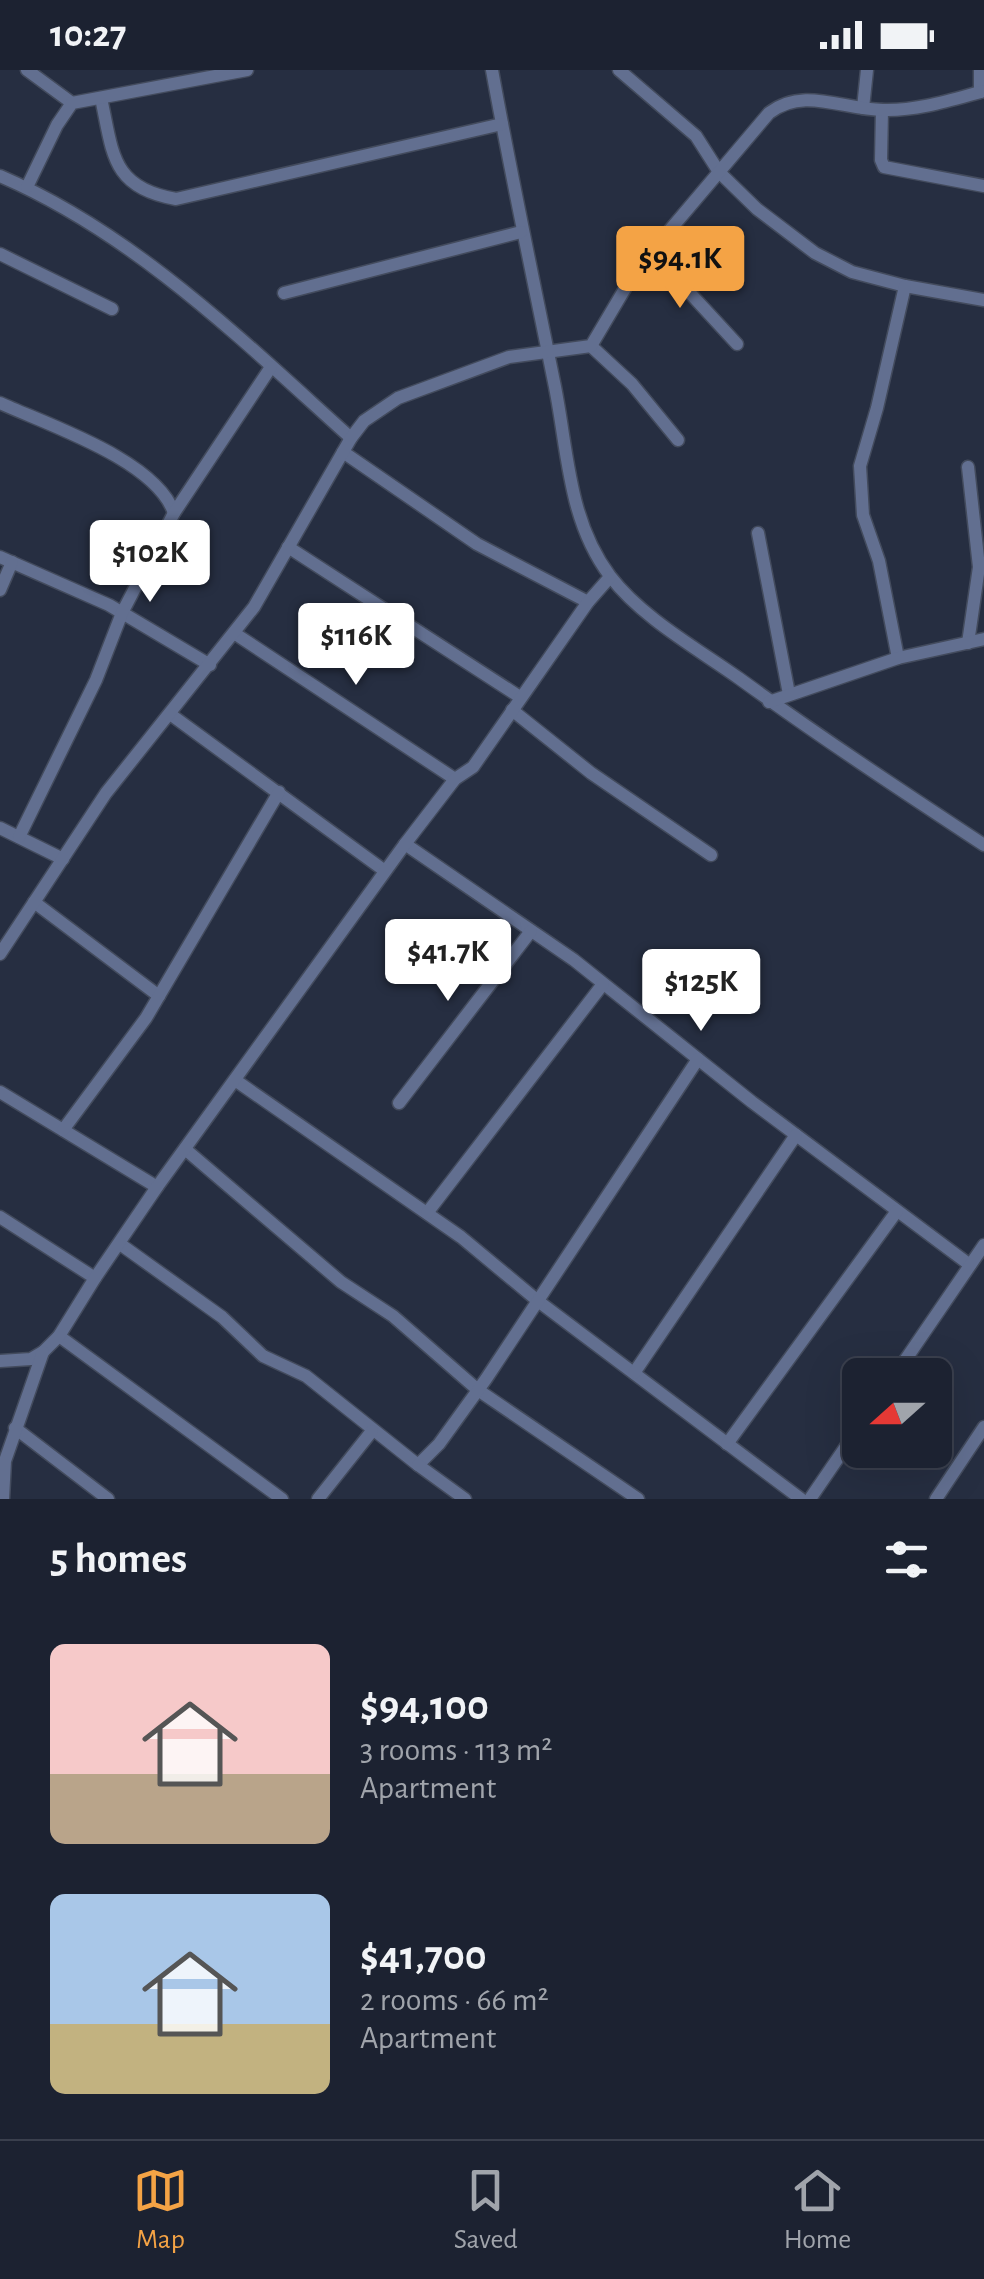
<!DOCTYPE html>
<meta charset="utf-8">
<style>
:root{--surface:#1c2231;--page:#252a39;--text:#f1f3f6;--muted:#a0a4ab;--line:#3a3f4d;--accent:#f4a345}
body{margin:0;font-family:"Alegreya Sans",sans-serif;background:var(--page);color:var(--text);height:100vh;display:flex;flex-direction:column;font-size:38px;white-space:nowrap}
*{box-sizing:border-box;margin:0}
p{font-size:32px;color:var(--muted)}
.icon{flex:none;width:55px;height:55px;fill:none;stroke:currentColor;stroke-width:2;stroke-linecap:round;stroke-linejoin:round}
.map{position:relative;height:1429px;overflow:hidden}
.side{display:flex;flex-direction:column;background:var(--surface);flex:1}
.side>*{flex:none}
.needle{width:65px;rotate:249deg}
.controls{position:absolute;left:842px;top:1288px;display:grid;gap:20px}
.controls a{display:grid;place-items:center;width:110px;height:110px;border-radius:15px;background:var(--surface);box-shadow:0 10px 40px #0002,0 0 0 2px var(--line);font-size:50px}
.price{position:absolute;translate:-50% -85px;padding:0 22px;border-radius:10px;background:#fff;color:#222;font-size:32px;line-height:65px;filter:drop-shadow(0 2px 5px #0008)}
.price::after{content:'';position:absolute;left:50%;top:60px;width:30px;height:22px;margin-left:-15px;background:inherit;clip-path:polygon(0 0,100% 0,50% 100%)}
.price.current{background:var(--accent);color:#111}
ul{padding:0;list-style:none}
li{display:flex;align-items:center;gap:30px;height:250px;padding:0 50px}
li span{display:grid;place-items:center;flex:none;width:280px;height:200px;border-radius:15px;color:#555}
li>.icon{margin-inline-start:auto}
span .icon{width:120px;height:120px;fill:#fffc;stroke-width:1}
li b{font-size:42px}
h2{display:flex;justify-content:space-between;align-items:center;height:120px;padding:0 50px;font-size:42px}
.status{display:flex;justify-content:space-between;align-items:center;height:70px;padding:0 50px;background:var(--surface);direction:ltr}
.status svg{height:28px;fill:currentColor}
.tab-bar{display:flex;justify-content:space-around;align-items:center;height:140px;border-top:2px solid var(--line);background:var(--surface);font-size:28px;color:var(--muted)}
.tab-bar a{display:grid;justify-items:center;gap:5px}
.tab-bar .current{color:var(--accent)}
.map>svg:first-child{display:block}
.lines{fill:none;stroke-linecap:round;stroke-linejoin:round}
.minor-casing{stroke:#434b5d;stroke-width:15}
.minor{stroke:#626f90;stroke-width:12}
</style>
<div class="status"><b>10:27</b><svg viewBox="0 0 49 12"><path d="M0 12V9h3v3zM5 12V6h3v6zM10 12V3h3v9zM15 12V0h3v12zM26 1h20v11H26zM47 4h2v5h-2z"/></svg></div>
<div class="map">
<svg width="984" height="1429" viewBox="0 0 984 1429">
<rect width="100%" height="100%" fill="#262e41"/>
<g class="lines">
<defs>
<g id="minor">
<polyline points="27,0 72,33"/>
<path d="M492 0C511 105 533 208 554 312 568 378 567 449 610 506 642 548 698 579 740 609 820 667 902 721 984 775"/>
<polyline points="619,0 696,66 719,102 757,139 815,183 852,202 905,216 984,230"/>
<polyline points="980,0 980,22"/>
<path d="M101 28C113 83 111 118 176 129L502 54"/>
<polyline points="863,38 867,0"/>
<polyline points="882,40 881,90 884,97 984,116"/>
<path d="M0 106C135 164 242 270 351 368"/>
<polyline points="27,117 57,55 72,33 247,0"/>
<polyline points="652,182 737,274"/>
<polyline points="0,184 112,239"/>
<polyline points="284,223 521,162"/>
<polyline points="591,276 632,314 678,370"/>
<path d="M0 333C48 355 156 390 174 443"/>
<polyline points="343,382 477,474 588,532"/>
<polyline points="758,463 789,624"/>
<polyline points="288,477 520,627"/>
<polyline points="0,487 109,535 210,595"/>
<polyline points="0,520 12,492"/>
<polyline points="234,563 455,709"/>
<polyline points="968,573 979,497 968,397"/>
<polyline points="898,588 879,491 863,445 860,396 877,338 905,216"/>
<polyline points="769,632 898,588 984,569"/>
<polyline points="512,640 591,703 711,785"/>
<polyline points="170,644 385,801"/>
<polyline points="0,758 63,789"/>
<polyline points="19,767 96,610 122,543 174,443 271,297"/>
<polyline points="405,774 574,890 752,1032 970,1195"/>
<polyline points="34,832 159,926"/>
<path d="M0 884 106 723 254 537 351 368 364 351 398 328 509 287 591 276 636 200 769 43C804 16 843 40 883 40 918 41 951 30 984 21"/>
<polyline points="235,1010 461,1167 538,1231 801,1429"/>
<polyline points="0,1022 157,1117"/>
<polyline points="399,1033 531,861"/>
<polyline points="63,1060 146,948 279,722"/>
<polyline points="185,1079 341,1212 393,1246 478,1320 638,1429"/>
<polyline points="427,1143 603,914"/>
<polyline points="0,1147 95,1208"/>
<polyline points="120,1174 222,1247 263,1286 306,1306 418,1395 439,1374 486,1309 698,989"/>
<polyline points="59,1266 282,1429"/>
<polyline points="0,1291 31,1289 43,1282 59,1266 95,1208 157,1117 405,774 455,709 473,697 588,532 610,507"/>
<polyline points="634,1303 796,1065"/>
<polyline points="895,1305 984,1175"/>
<polyline points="15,1358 108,1429"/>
<polyline points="727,1374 897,1141"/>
<polyline points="418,1395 465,1429"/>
<polyline points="3,1429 5,1391 43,1282"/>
<polyline points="318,1429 372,1361"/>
<polyline points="810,1429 860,1356"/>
<polyline points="936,1429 984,1357"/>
</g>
</defs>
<use href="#minor" class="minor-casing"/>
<use href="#minor" class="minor"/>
</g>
</svg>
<div class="controls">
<a><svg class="needle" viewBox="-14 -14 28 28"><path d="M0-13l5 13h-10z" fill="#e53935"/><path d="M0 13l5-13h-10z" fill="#a0a4ab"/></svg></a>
</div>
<b class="price current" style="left:680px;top:241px">$94.1K</b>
<b class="price" style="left:150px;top:535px">$102K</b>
<b class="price" style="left:356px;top:618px">$116K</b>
<b class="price" style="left:448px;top:934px">$41.7K</b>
<b class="price" style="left:701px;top:964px">$125K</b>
</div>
<section class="side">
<h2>5 homes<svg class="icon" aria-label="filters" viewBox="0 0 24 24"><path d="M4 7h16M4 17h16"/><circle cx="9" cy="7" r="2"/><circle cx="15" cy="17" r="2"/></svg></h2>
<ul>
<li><span style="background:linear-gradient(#f6c9c9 65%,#b9a48a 0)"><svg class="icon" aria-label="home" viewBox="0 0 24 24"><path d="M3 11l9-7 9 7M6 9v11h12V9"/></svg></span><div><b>$94,100</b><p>3 rooms · 113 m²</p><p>Apartment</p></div></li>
<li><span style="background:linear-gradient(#a9c7e8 65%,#c2b280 0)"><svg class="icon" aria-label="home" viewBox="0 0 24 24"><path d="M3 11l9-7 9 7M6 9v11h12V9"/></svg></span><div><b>$41,700</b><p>2 rooms · 66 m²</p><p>Apartment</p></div></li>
</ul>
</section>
<nav class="tab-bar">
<a class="current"><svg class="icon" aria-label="map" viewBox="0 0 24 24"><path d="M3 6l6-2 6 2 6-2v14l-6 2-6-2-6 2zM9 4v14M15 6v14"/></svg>Map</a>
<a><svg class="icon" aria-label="saved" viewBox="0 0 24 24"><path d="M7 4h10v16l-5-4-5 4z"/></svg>Saved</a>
<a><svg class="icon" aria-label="home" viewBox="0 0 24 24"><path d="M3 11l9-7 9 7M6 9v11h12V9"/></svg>Home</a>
</nav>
